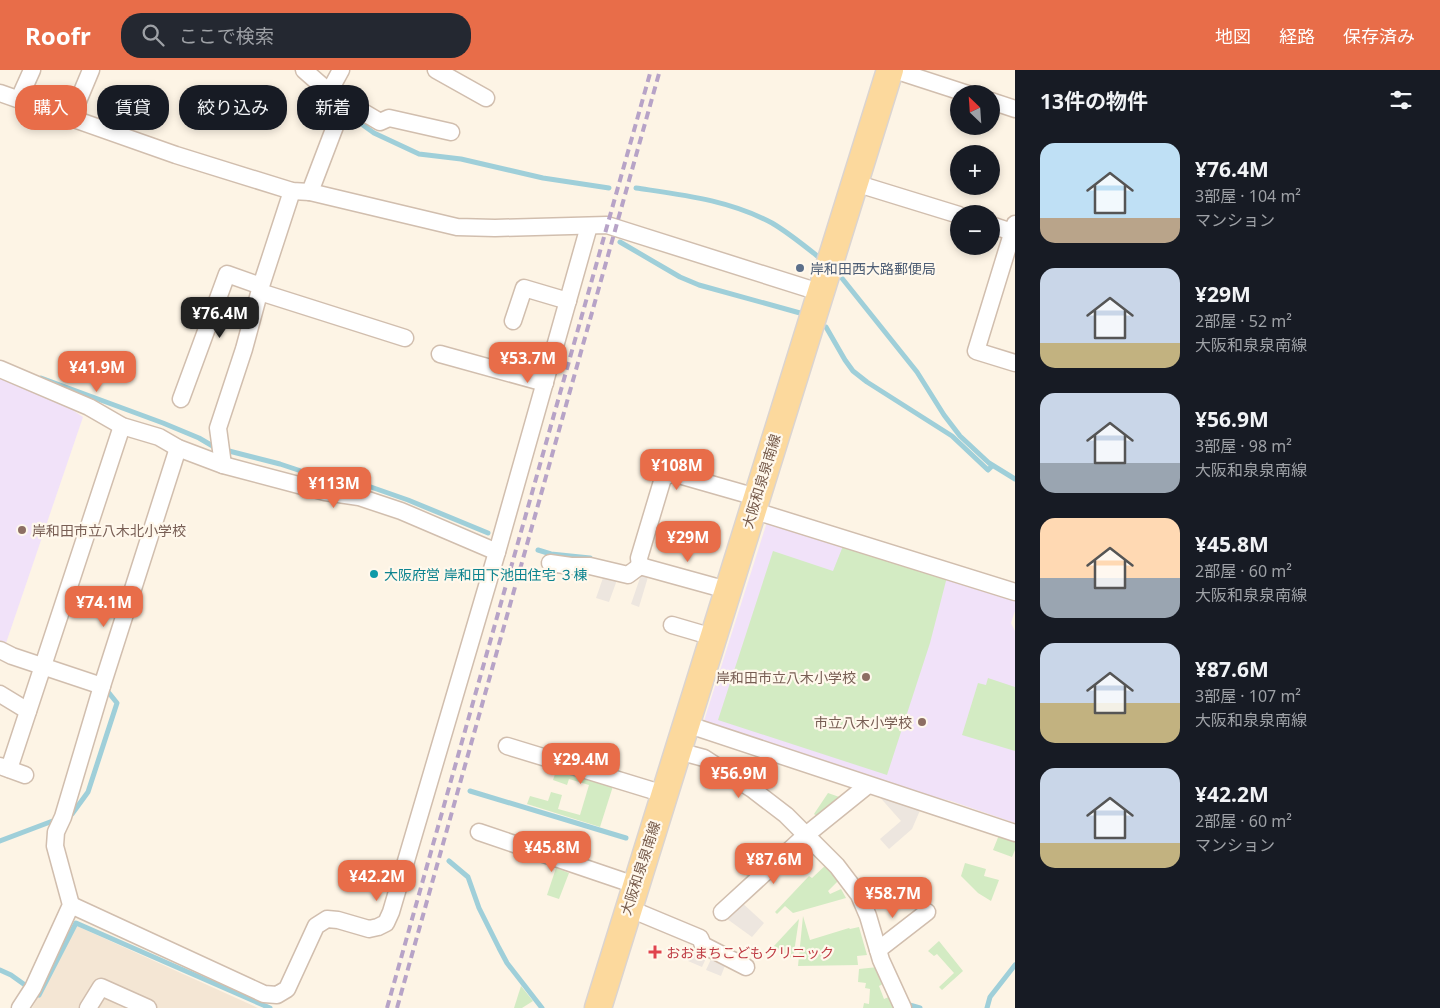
<!DOCTYPE html>
<html lang="ja">
<meta charset="utf-8">
<style>
:root{--surface:#171b24;--page:#242831;--text:#f1f3f6;--muted:#9ea1a6;--accent:#e86d49}
body{margin:0;font-family:"Noto Sans","Noto Sans JP",sans-serif;background:var(--page);color:var(--text);height:100vh;display:flex;flex-direction:column;font-size:19px;white-space:nowrap}
*{box-sizing:border-box;margin:0}
p{font-size:16px;color:var(--muted)}
.icon{flex:none;width:28px;height:28px;fill:none;stroke:currentColor;stroke-width:2;stroke-linecap:round;stroke-linejoin:round}
.map{position:relative;flex:1;overflow:hidden}
.sheet{display:flex;flex-direction:column;background:var(--surface);width:425px}
.sheet>*{flex:none}
.hud{position:absolute;left:15px;top:15px;width:475px;height:45px;display:flex;gap:10px}
.needle{width:32px;rotate:335deg}
.tools{position:absolute;left:950px;top:15px;display:grid;gap:10px}
.tools a{display:grid;place-items:center;width:50px;height:50px;border-radius:50%;background:var(--surface);box-shadow:0 2px 8px #0003;font-size:25px}
.price{position:absolute;translate:-50% -42px;padding:0 11px;border-radius:10px;background:var(--accent);color:#fff;font-size:16px;line-height:32px;filter:drop-shadow(0 1px 2px #0008)}
.price::after{content:'';position:absolute;left:50%;top:30px;width:15px;height:11px;margin-left:-8px;background:inherit;clip-path:polygon(0 0,100% 0,50% 100%)}
.price.active{background:#222;color:#fff}
ul{padding:0;list-style:none}
li{display:flex;align-items:center;gap:15px;height:125px;padding:0 25px}
li span{display:grid;place-items:center;flex:none;width:140px;height:100px;border-radius:15px;color:#555}
li>.icon{margin-inline-start:auto}
span .icon{width:60px;height:60px;fill:#fffc;stroke-width:1}
li b{font-size:21px}
h2{display:flex;justify-content:space-between;align-items:center;height:60px;padding:0 25px;font-size:21px}
.chip{padding:0 18px;border-radius:20px;background:var(--surface);box-shadow:0 2px 8px #0003;font-size:18px;line-height:45px}
.chip.active{background:var(--accent);color:#fff}
header{display:flex;align-items:center;gap:30px;box-sizing:border-box;height:70px;padding:0 25px;background:var(--accent);color:#fff}
header strong{font-size:24px}
nav{display:flex;gap:28px;margin-inline-start:auto;font-size:18px}
.search{width:350px;height:45px;background:var(--page);display:flex;align-items:center;gap:12px;box-sizing:border-box;padding:0 18px;border-radius:20px;color:var(--muted);font-size:19px}
main{display:flex;flex:1;min-height:0}
.map>svg:first-child{display:block}
.residential{fill:#f4e6d4}
.industrial{fill:#ede6df}
.education{fill:#f1e2f9}
.green{fill:#d3ebc3}
.lines{fill:none;stroke-linecap:round;stroke-linejoin:round}
.stream{stroke:#9fcfd9;stroke-width:5}
.minor-casing{stroke:#d1beae;stroke-width:19}
.primary-casing{stroke:#dbd4d0;stroke-width:29}
.minor{stroke:#fff;stroke-width:16}
.primary{stroke:#fcd99d;stroke-width:26}
.rail{stroke:#b7a3c7;stroke-width:4;stroke-dasharray:8 5;stroke-linecap:butt}
.service-dot{fill:#5c6f8a;stroke:#fff8ec;stroke-width:2}
.education-dot{fill:#8d6e63;stroke:#fff8ec;stroke-width:2}
.culture-dot{fill:#0f9aa8;stroke:#fff8ec;stroke-width:2}
.health-dot{fill:#e0444e;stroke:#fff8ec;stroke-width:2}
.labels{text-anchor:middle;dominant-baseline:central;stroke-width:4.5;stroke-linejoin:round;paint-order:stroke}
.service-label{font-size:14px;fill:#4e5e75;stroke:#fff8ec;text-anchor:start}
.street-label{font-size:14px;fill:#765a4a;stroke:#fff8ec}
.education-label{font-size:14px;fill:#785e54;stroke:#fff8ec;text-anchor:end}
.culture-label{font-size:14px;fill:#0d838f;stroke:#fff8ec;text-anchor:start}
.health-label{font-size:14px;fill:#be3a42;stroke:#fff8ec;text-anchor:start}
</style>
<header>
<strong>Roofr</strong>
<div class="search"><svg class="icon" aria-label="search" viewBox="0 0 24 24"><circle cx="10" cy="10" r="6"/><path d="M15 15l6 6"/></svg>ここで検索</div>
<nav><a>地図</a><a>経路</a><a>保存済み</a></nav>
</header>
<main>
<div class="map">
<svg width="1015" height="938" viewBox="0 0 1015 938">
<rect width="100%" height="100%" fill="#fdf4e5"/>
<polygon class="residential" points="77,856 258,938 32,938"/>
<g class="industrial">
<polygon points="604,505 617,510 609,532 596,528"/>
<polygon points="641,505 648,507 639,537 631,534"/>
<polygon points="877,724 921,738 912,759 889,779 880,769 901,751"/>
<polygon points="740,831 764,853 752,867 723,846"/>
<polygon points="694,878 708,884 702,897 688,891"/>
<polygon points="712,887 726,893 721,906 706,900"/>
</g>
<g class="education">
<polygon points="0,307 59,331 83,347 5,576 0,574"/>
<polygon points="767,452 1015,526 1015,541 1011,553 1015,561 1015,753 951,731 922,724 703,654"/>
</g>
<g class="green">
<polygon points="843,476 947,507 930,573 887,705 718,650 773,481 833,501"/>
<polygon points="988,608 1015,617 1015,681 962,665 978,613 986,615"/>
<polygon points="558,695 614,713 600,757 527,734 530,726 548,731 551,722 562,725 558,739 580,745 589,715 569,709 567,715 553,710"/>
<polygon points="828,723 845,729 820,749 814,744"/>
<polygon points="999,765 1015,770 1015,780 1012,787 993,780"/>
<polygon points="745,784 767,797 753,809 736,800"/>
<polygon points="965,793 986,799 984,806 999,810 991,831 978,823 961,806"/>
<polygon points="827,794 841,808 828,821 830,824 841,819 846,828 793,843 785,836 777,844 775,842 809,806 812,808"/>
<polygon points="556,798 569,803 559,829 547,825"/>
<polygon points="803,846 810,870 849,858 850,859 859,857 867,885 857,886 858,895 798,896"/>
<polygon points="799,849 793,889 774,876"/>
<polygon points="939,871 963,901 942,920 939,917 954,903 937,884 934,886 928,881"/>
<polygon points="878,897 885,913 879,916 884,929 891,926 897,938 863,938 864,933 869,934 870,919 865,918 866,913 858,912 859,899"/>
<polygon points="521,916 533,931 522,938 514,938"/>
</g>
<g class="lines">
<g class="stream">
<polyline points="342,40 374,63 419,84 461,89 543,108 609,118"/>
<path d="M636 118C683 125 729 130 772 153 789 163 806 177 821 189"/>
<polyline points="620,172 680,207 699,215 800,243"/>
<polyline points="841,207 917,302 944,345 960,366 989,393 1015,409"/>
<polyline points="826,257 845,290 853,301 867,312 952,366 988,400 992,396"/>
<polyline points="41,308 163,353 199,368 216,378"/>
<polyline points="225,380 280,394 331,411 368,416 408,430 488,463"/>
<polyline points="538,480 551,484 590,488"/>
<polyline points="470,721 626,768"/>
<polyline points="68,745 72,744 88,722 117,633 109,623"/>
<polyline points="0,771 58,749"/>
<polyline points="449,791 468,807 479,838 499,878 507,893 542,938"/>
<polyline points="0,900 11,905 39,925 76,853 270,938"/>
<polyline points="906,934 920,938"/>
<polyline points="987,938 990,927 1015,895"/>
</g>
<defs>
<g id="minor">
<polyline points="304,0 329,22 380,52 389,48 451,62"/>
<polyline points="436,0 486,28"/>
<polyline points="894,0 968,24"/>
<polyline points="0,23 176,85 292,121 310,122 457,157 495,158 607,155 819,222"/>
<polyline points="19,29 32,0"/>
<polyline points="991,31 1015,39"/>
<polyline points="71,48 91,0"/>
<polyline points="855,113 959,145"/>
<polyline points="310,122 339,46 340,34 329,22 341,0"/>
<polyline points="1015,154 976,281 1015,293"/>
<polyline points="991,155 1015,163"/>
<polyline points="260,222 405,268"/>
<polyline points="513,251 524,218 568,231"/>
<polyline points="440,284 545,313"/>
<polyline points="0,299 89,337 122,356 159,367 178,378 223,395 325,422 359,427 401,441 497,482"/>
<polyline points="181,329 227,204 261,216"/>
<polyline points="223,395 218,358 244,279 261,216 292,121"/>
<polyline points="752,440 1015,522"/>
<polyline points="550,493 571,496 590,496 628,505 640,496"/>
<polyline points="640,496 639,488 663,408 672,403 756,427"/>
<polyline points="640,496 727,520"/>
<polyline points="672,555 713,567"/>
<polyline points="0,580 12,586 102,616"/>
<polyline points="0,624 28,641"/>
<polyline points="686,654 1015,763"/>
<polyline points="507,676 664,724"/>
<polyline points="678,681 704,688 752,719 786,745 837,796 859,825 868,846 881,890 903,938"/>
<polyline points="0,696 25,705"/>
<polyline points="9,699 122,356"/>
<polyline points="479,762 635,815"/>
<polyline points="71,835 264,924 277,925 287,919 316,856 327,849 338,850 369,859 378,857 386,853 391,842 497,482 589,156"/>
<polyline points="628,838 700,868 703,875 746,897"/>
<polyline points="722,842 806,765 868,715"/>
<polyline points="878,880 927,842"/>
<polyline points="20,938 33,918 71,835 55,776 56,762 63,747 102,616 178,378"/>
<polyline points="88,938 101,917 148,938"/>
</g>
<polyline id="primary" points="598,938 890,0"/>
</defs>
<use href="#minor" class="minor-casing"/>
<use href="#primary" class="primary-casing"/>
<use href="#minor" class="minor"/>
<use href="#primary" class="primary"/>
<g class="rail">
<polyline points="387,938 651,0"/>
<polyline points="397,938 660,0"/>
</g>
</g>
<circle class="service-dot" cx="800" cy="198" r="5"/>
<g class="education-dot">
<circle cx="22" cy="460" r="5"/>
<circle cx="866" cy="607" r="5"/>
<circle cx="922" cy="652" r="5"/>
</g>
<circle class="culture-dot" cx="374" cy="504" r="5"/>
<path class="health-dot" d="M652.5 874.5h5v5h5v5h-5v5h-5v-5h-5v-5h5z"/>
<g class="labels">
<g class="service-label">
<text x="810" y="198">岸和田西大路郵便局</text>
</g>
<g class="street-label">
<text transform="translate(761 411) rotate(-73)">大阪和泉泉南線</text>
<text transform="translate(640 798) rotate(-72)">大阪和泉泉南線</text>
</g>
<g class="education-label">
<text x="32" y="460" text-anchor="start">岸和田市立八木北小学校</text>
<text x="856" y="607">岸和田市立八木小学校</text>
<text x="912" y="652">市立八木小学校</text>
</g>
<g class="culture-label">
<text x="384" y="504">大阪府営 岸和田下池田住宅 ３棟</text>
</g>
<g class="health-label">
<text x="666" y="882">おおまちこどもクリニック</text>
</g>
</g>
</svg>
<div class="tools">
<a><svg class="needle" viewBox="-14 -14 28 28"><path d="M0-13l5 13h-10z" fill="#e53935"/><path d="M0 13l5-13h-10z" fill="#9ea1a6"/></svg></a>
<a>+</a>
<a>−</a>
</div>
<b class="price active" style="left:220px;top:269px">¥76.4M</b>
<b class="price" style="left:528px;top:314px">¥53.7M</b>
<b class="price" style="left:97px;top:323px">¥41.9M</b>
<b class="price" style="left:677px;top:421px">¥108M</b>
<b class="price" style="left:334px;top:439px">¥113M</b>
<b class="price" style="left:688px;top:493px">¥29M</b>
<b class="price" style="left:104px;top:558px">¥74.1M</b>
<b class="price" style="left:581px;top:715px">¥29.4M</b>
<b class="price" style="left:739px;top:729px">¥56.9M</b>
<b class="price" style="left:552px;top:803px">¥45.8M</b>
<b class="price" style="left:774px;top:815px">¥87.6M</b>
<b class="price" style="left:377px;top:832px">¥42.2M</b>
<b class="price" style="left:893px;top:849px">¥58.7M</b>
<div class="hud">
<a class="chip active">購入</a>
<a class="chip">賃貸</a>
<a class="chip">絞り込み</a>
<a class="chip">新着</a>
</div>
</div>
<section class="sheet">
<h2>13件の物件<svg class="icon" aria-label="filters" viewBox="0 0 24 24"><path d="M4 7h16M4 17h16"/><circle cx="9" cy="7" r="2"/><circle cx="15" cy="17" r="2"/></svg></h2>
<ul>
<li><span style="background:linear-gradient(#bfe0f5 75%,#b9a48a 0)"><svg class="icon" aria-label="home" viewBox="0 0 24 24"><path d="M3 11l9-7 9 7M6 9v11h12V9"/></svg></span><div><b>¥76.4M</b><p>3部屋 · 104 m²</p><p>マンション</p></div></li>
<li><span style="background:linear-gradient(#c9d6e8 75%,#c2b280 0)"><svg class="icon" aria-label="home" viewBox="0 0 24 24"><path d="M3 11l9-7 9 7M6 9v11h12V9"/></svg></span><div><b>¥29M</b><p>2部屋 · 52 m²</p><p>大阪和泉泉南線</p></div></li>
<li><span style="background:linear-gradient(#c9d6e8 70%,#9aa5b1 0)"><svg class="icon" aria-label="home" viewBox="0 0 24 24"><path d="M3 11l9-7 9 7M6 9v11h12V9"/></svg></span><div><b>¥56.9M</b><p>3部屋 · 98 m²</p><p>大阪和泉泉南線</p></div></li>
<li><span style="background:linear-gradient(#ffd9b3 60%,#9aa5b1 0)"><svg class="icon" aria-label="home" viewBox="0 0 24 24"><path d="M3 11l9-7 9 7M6 9v11h12V9"/></svg></span><div><b>¥45.8M</b><p>2部屋 · 60 m²</p><p>大阪和泉泉南線</p></div></li>
<li><span style="background:linear-gradient(#c9d6e8 60%,#c2b280 0)"><svg class="icon" aria-label="home" viewBox="0 0 24 24"><path d="M3 11l9-7 9 7M6 9v11h12V9"/></svg></span><div><b>¥87.6M</b><p>3部屋 · 107 m²</p><p>大阪和泉泉南線</p></div></li>
<li><span style="background:linear-gradient(#c9d6e8 75%,#c2b280 0)"><svg class="icon" aria-label="home" viewBox="0 0 24 24"><path d="M3 11l9-7 9 7M6 9v11h12V9"/></svg></span><div><b>¥42.2M</b><p>2部屋 · 60 m²</p><p>マンション</p></div></li>
</ul>
</section>
</main>
